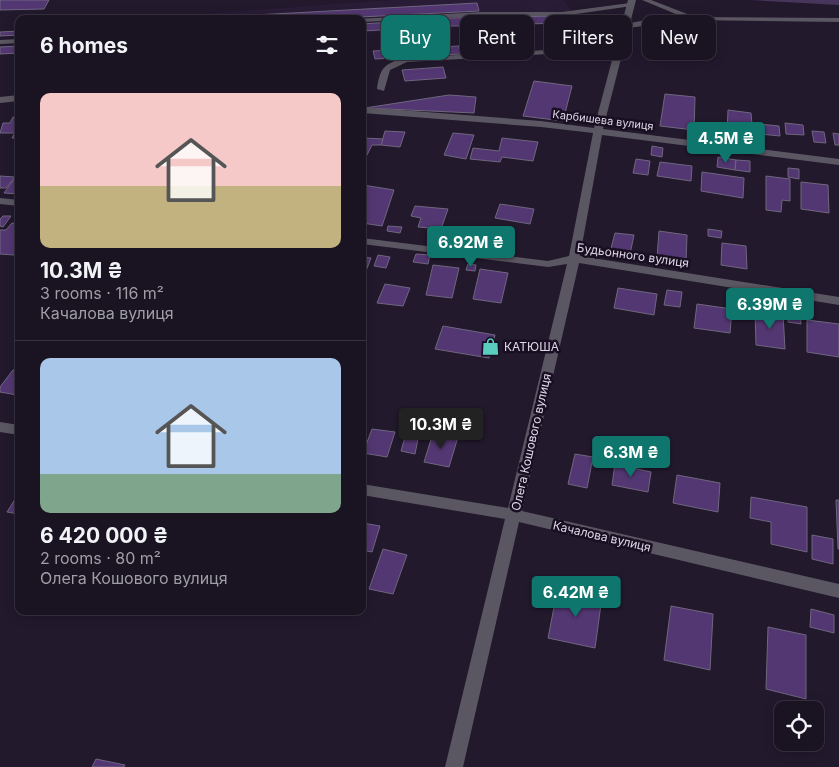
<!DOCTYPE html>
<meta charset="utf-8">
<style>
:root{--surface:#1a1322;--page:#27202f;--text:#f1f3f6;--muted:#9f9ea5;--line:#383240;--accent:#0f766e}
body{margin:0;font-family:Inter,sans-serif;background:var(--page);color:var(--text);height:100vh;display:flex;flex-direction:column;font-size:19px;white-space:nowrap}
*{box-sizing:border-box;margin:0}
p{font-size:16px;color:var(--muted)}
.icon{flex:none;width:28px;height:28px;fill:none;stroke:currentColor;stroke-width:2;stroke-linecap:round;stroke-linejoin:round}
.map{position:relative;flex:1;overflow:hidden}
.panel{position:absolute;left:15px;top:15px;width:351px;height:600px;display:flex;flex-direction:column;background:var(--surface);border-radius:10px;box-shadow:0 2px 12px #0003,0 0 0 1px var(--line)}
.panel>*{flex:none}
.top-card{position:absolute;left:381px;top:15px;width:382px;height:45px;display:flex;gap:10px}
.buttons{position:absolute;left:774px;top:701px;display:grid;gap:10px}
.buttons a{display:grid;place-items:center;width:50px;height:50px;border-radius:10px;background:var(--surface);box-shadow:0 2px 12px #0003,0 0 0 1px var(--line);font-size:25px}
.price{position:absolute;translate:-50% -42px;padding:0 11px;border-radius:5px;background:var(--accent);color:#fff;font-size:16px;line-height:32px;filter:drop-shadow(0 1px 2px #0008)}
.price::after{content:'';position:absolute;left:50%;top:30px;width:15px;height:11px;margin-left:-8px;background:inherit;clip-path:polygon(0 0,100% 0,50% 100%)}
.price.current{background:#222;color:#fff}
ul{padding:0;list-style:none}
li{display:grid;align-content:center;gap:10px;height:265px;padding:0 25px}
li+li{border-top:1px solid var(--line)}
li span{display:grid;place-items:center;height:155px;border-radius:10px;color:#555}
li>.icon{margin-inline-start:auto}
span .icon{width:90px;height:90px;fill:#fffc;stroke-width:1}
li b{font-size:21px}
h2{display:flex;justify-content:space-between;align-items:center;height:60px;padding:0 25px;font-size:21px}
.tag{padding:0 18px;border-radius:10px;background:var(--surface);box-shadow:0 2px 12px #0003,0 0 0 1px var(--line);font-size:18px;line-height:45px}
.tag.current{background:var(--accent);color:#fff}
.map>svg:first-child{display:block}
.built{fill:#281c37}
.green{fill:#47355c}
.building{fill:#533772;stroke:#70667f}
.lines{fill:none;stroke-linecap:round;stroke-linejoin:round}
.service{fill:#5b5762;fill-rule:evenodd}
.minor{fill:#5b5762;fill-rule:evenodd}
.labels{text-anchor:middle;dominant-baseline:central;stroke-width:5;stroke-linejoin:round;paint-order:stroke}
.far-street-label{font-size:11px;fill:#dfd9e7;stroke:#190f23}
.street-label{font-size:12px;fill:#dfd9e7;stroke:#190f23}
.poi-label{font-size:12px;fill:#dfd9e7;stroke:#190f23;text-anchor:start}
</style>
<div class="map">
<svg width="839" height="767" viewBox="0 0 839 767">
<rect width="100%" height="100%" fill="#22192d"/>
<polygon class="built" points="392,0 563,0 579,20 565,23 363,33 362,19 131,19"/>
<polygon class="green" points="751,0 839,0 839,5"/>
<g class="building">
<polygon points="0,0 49,0 44,9 0,10"/>
<polygon points="477,3 479,11 321,19 181,19"/>
<polygon points="563,16 563,23 451,26 362,31 362,24 449,18"/>
<polygon points="19,31 19,35 0,36 0,32"/>
<polygon points="514,43 517,50 460,54 459,46"/>
<polygon points="19,46 19,53 0,54 0,47"/>
<polygon points="459,46 460,54 375,59 373,51"/>
<polygon points="362,61 366,61 362,98"/>
<polygon points="443,67 446,78 405,81 402,70"/>
<polygon points="534,81 572,86 563,121 523,116"/>
<polygon points="665,94 695,97 694,130 660,126"/>
<polygon points="449,95 476,97 474,113 365,108"/>
<polygon points="728,110 751,113 753,136 727,133"/>
<polygon points="13,117 19,117 19,138 12,138 15,133 0,133 3,123 10,123"/>
<polygon points="785,123 803,125 804,135 786,134"/>
<polygon points="759,124 779,126 780,136 760,134"/>
<polygon points="385,131 405,132 400,147 381,145"/>
<polygon points="812,131 824,132 826,143 814,142"/>
<polygon points="453,133 474,135 466,159 444,155"/>
<polygon points="833,133 839,134 839,145 835,145"/>
<polygon points="364,138 383,139 381,145 372,145 367,155 362,155"/>
<polygon points="502,138 538,142 533,161 502,157 500,162 470,159 473,148 499,151"/>
<polygon points="652,146 663,148 662,157 651,155"/>
<polygon points="718,157 736,160 735,170 717,167"/>
<polygon points="636,159 650,161 648,175 633,173"/>
<polygon points="736,160 750,161 750,172 735,170"/>
<polygon points="660,162 692,166 691,181 657,176"/>
<polygon points="788,168 799,169 799,179 788,177"/>
<polygon points="702,172 744,178 743,198 701,191"/>
<polygon points="0,176 15,177 6,188 0,188"/>
<polygon points="766,176 790,179 790,201 782,200 781,212 766,210"/>
<polygon points="14,179 19,180 19,194 4,193"/>
<polygon points="801,182 828,185 829,213 801,209"/>
<polygon points="363,185 394,190 382,226 362,223"/>
<polygon points="500,204 534,209 530,224 495,218"/>
<polygon points="415,206 448,209 441,229 418,227 421,218 411,216"/>
<polygon points="3,216 11,216 3,227 0,226 0,219"/>
<polygon points="12,223 19,224 19,249 14,255 0,254 0,230 6,230"/>
<polygon points="388,226 402,227 400,233 387,231"/>
<polygon points="708,229 722,231 721,238 708,236"/>
<polygon points="659,231 687,235 686,262 657,258"/>
<polygon points="615,233 634,235 629,259 609,256"/>
<polygon points="722,243 746,246 747,269 721,265"/>
<polygon points="416,254 430,255 428,264 413,262"/>
<polygon points="378,255 390,257 386,268 374,266"/>
<polygon points="362,257 371,258 362,281"/>
<polygon points="468,264 476,265 475,271 466,270"/>
<polygon points="433,265 459,268 452,298 426,295"/>
<polygon points="480,269 508,273 501,303 473,299"/>
<polygon points="385,284 410,288 403,306 377,303"/>
<polygon points="618,288 657,294 654,315 614,308"/>
<polygon points="667,290 682,292 680,307 664,305"/>
<polygon points="736,301 750,303 751,316 736,314"/>
<polygon points="697,304 732,309 730,333 694,328"/>
<polygon points="788,309 800,311 801,324 788,322"/>
<polygon points="755,310 783,314 785,349 756,345"/>
<polygon points="807,320 839,324 839,357 807,352"/>
<polygon points="443,326 495,335 489,358 435,349"/>
<polygon points="13,370 19,371 17,395 0,392 0,387"/>
<polygon points="409,417 430,420 427,431 405,427"/>
<polygon points="372,429 395,432 387,457 363,453"/>
<polygon points="433,433 458,437 449,467 424,462"/>
<polygon points="405,437 418,439 415,454 401,451"/>
<polygon points="575,454 593,457 587,488 568,484"/>
<polygon points="615,464 651,472 648,492 612,485"/>
<polygon points="677,475 720,483 718,512 673,503"/>
<polygon points="19,493 19,514 7,512"/>
<polygon points="751,497 807,507 807,552 771,544 771,522 750,518"/>
<polygon points="836,500 839,500 839,549 838,549"/>
<polygon points="363,523 380,526 372,552 362,550"/>
<polygon points="812,535 833,539 833,564 812,559"/>
<polygon points="383,549 407,555 393,594 369,589"/>
<polygon points="558,587 602,597 595,648 548,638"/>
<polygon points="671,606 713,614 710,670 664,660"/>
<polygon points="811,609 834,615 834,633 810,627"/>
<polygon points="768,627 806,635 806,699 766,689"/>
<polygon points="96,759 125,765 124,767 92,767"/>
</g>
<g class="lines">
<g class="service">
<polygon points="642,0 651,0 695,17 839,18 839,22 690,20 620,29 620,25 646,20 683,17"/>
<polygon points="630,3 632,4 632,6 562,16 481,16 362,22 362,19 359,19 481,12 562,12"/>
<polygon points="19,39 19,43 0,44 0,40"/>
<path d="M618 46 622 48 621 50 407 62 390 70 384 91 377 89C380 67 385 63 406 58Z"/>
</g>
<g class="minor">
<polygon points="628,0 636,0 603,129 839,159 839,165 602,135 580,256 839,297 839,305 579,263 522,511 839,584 839,598 519,522 463,767 445,767 505,519 362,495 362,484 508,508 567,264 548,267 362,244 362,238 548,261 569,256 593,133 541,127 362,113 362,107 541,121 594,128"/>
<polygon points="19,95 19,101 0,103 0,97"/>
<polygon points="0,198 19,200 19,206 0,204"/>
<polygon points="0,422 19,425 19,435 0,432"/>
</g>
</g>
<defs>
<symbol id="shop-bare" viewBox="-9 -9 18 18"><path d="M-5-2.5h2.3a2.7 3.5 0 0 1 5.4 0H5L5.5 6h-11ZM-1.5-2.5h3a1.5 2.3 0 0 0-3 0Z" fill="#59cebe" stroke="#190f23" stroke-width="2.5" paint-order="stroke"/></symbol>
</defs>
<g fill-rule="evenodd">
<use href="#shop-bare" x="478" y="334" width="25" height="25"/>
</g>
<g class="labels">
<g class="far-street-label">
<text transform="translate(603 120) rotate(7)">Карбишева вулиця</text>
</g>
<g class="street-label">
<text transform="translate(633 255) rotate(8)">Будьонного вулиця</text>
<text transform="translate(531 442) rotate(-77)">Олега Кошового вулиця</text>
<text transform="translate(602 536) rotate(13)">Качалова вулиця</text>
</g>
<g class="poi-label">
<text x="504" y="346">КАТЮША</text>
</g>
</g>
</svg>
<div class="buttons">
<a><svg class="icon" aria-label="locate" viewBox="0 0 24 24"><circle cx="12" cy="12" r="6"/><path d="M12 2v4M12 18v4M2 12h4M18 12h4"/></svg></a>
</div>
<b class="price" style="left:726px;top:164px">4.5M ₴</b>
<b class="price" style="left:471px;top:268px">6.92M ₴</b>
<b class="price" style="left:770px;top:330px">6.39M ₴</b>
<b class="price current" style="left:441px;top:450px">10.3M ₴</b>
<b class="price" style="left:631px;top:478px">6.3M ₴</b>
<b class="price" style="left:576px;top:618px">6.42M ₴</b>
<div class="top-card">
<a class="tag current">Buy</a>
<a class="tag">Rent</a>
<a class="tag">Filters</a>
<a class="tag">New</a>
</div>
<section class="panel">
<h2>6 homes<svg class="icon" aria-label="filters" viewBox="0 0 24 24"><path d="M4 7h16M4 17h16"/><circle cx="9" cy="7" r="2"/><circle cx="15" cy="17" r="2"/></svg></h2>
<ul>
<li><span style="background:linear-gradient(#f6c9c9 60%,#c2b280 0)"><svg class="icon" aria-label="home" viewBox="0 0 24 24"><path d="M3 11l9-7 9 7M6 9v11h12V9"/></svg></span><div><b>10.3M ₴</b><p>3 rooms · 116 m²</p><p>Качалова вулиця</p></div></li>
<li><span style="background:linear-gradient(#a9c7e8 75%,#7fa58c 0)"><svg class="icon" aria-label="home" viewBox="0 0 24 24"><path d="M3 11l9-7 9 7M6 9v11h12V9"/></svg></span><div><b>6 420 000 ₴</b><p>2 rooms · 80 m²</p><p>Олега Кошового вулиця</p></div></li>
</ul>
</section>
</div>
